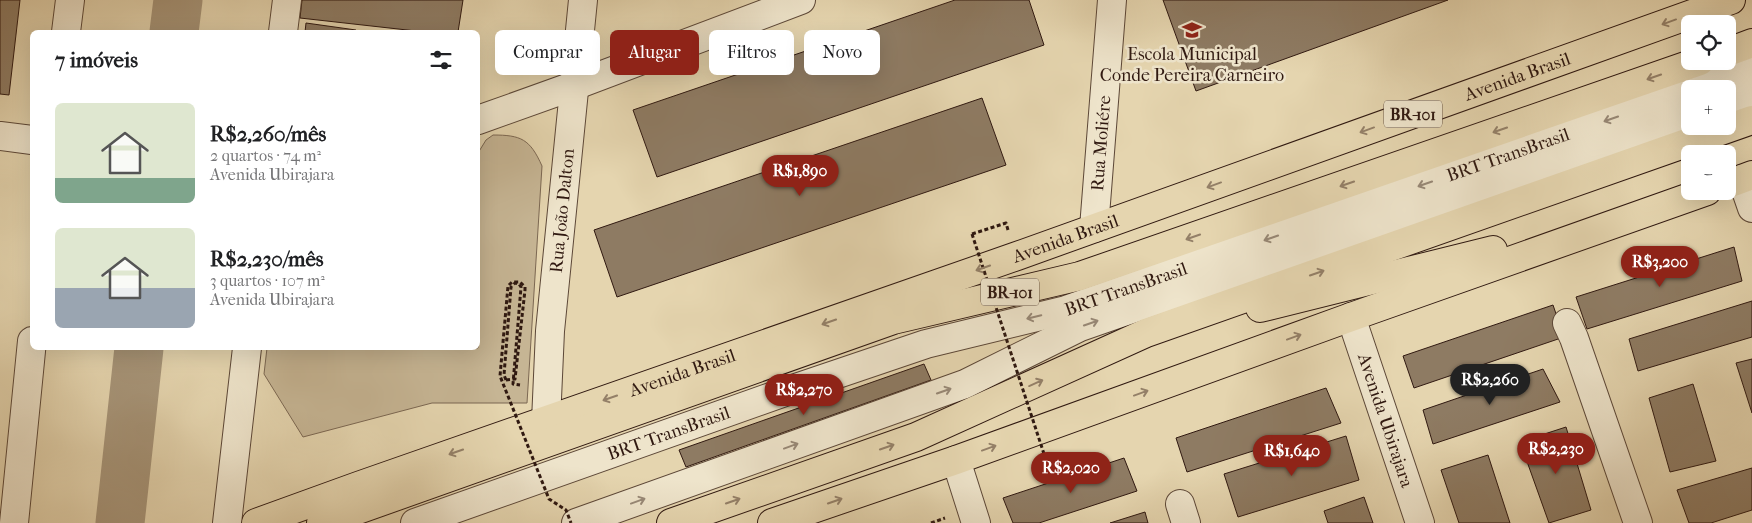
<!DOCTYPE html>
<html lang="pt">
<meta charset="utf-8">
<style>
:root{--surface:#fff;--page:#f2f2f2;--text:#202124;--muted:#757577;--accent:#8f2418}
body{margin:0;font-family:"IM FELL French Canon",serif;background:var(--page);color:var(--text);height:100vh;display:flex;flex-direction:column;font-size:19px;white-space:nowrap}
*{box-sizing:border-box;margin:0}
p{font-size:16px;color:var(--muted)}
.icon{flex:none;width:28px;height:28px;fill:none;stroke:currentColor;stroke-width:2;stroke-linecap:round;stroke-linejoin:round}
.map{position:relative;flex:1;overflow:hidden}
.drawer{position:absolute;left:30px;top:30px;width:450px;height:320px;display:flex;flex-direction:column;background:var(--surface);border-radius:8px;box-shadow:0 5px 20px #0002}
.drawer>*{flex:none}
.banner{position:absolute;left:495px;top:30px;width:475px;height:45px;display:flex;gap:10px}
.buttons{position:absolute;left:1681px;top:15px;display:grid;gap:10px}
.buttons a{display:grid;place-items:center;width:55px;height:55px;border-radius:8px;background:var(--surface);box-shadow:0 5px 20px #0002;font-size:25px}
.price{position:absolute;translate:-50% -42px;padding:0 11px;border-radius:18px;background:var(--accent);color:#fff;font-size:16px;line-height:32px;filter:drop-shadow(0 1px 2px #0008)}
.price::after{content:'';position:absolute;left:50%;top:30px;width:15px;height:11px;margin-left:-8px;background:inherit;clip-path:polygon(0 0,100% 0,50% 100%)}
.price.current{background:#222;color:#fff}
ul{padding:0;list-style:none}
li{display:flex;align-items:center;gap:15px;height:125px;padding:0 25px}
li span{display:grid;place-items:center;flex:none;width:140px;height:100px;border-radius:8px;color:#555}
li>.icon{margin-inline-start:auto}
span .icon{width:60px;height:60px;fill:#fffc;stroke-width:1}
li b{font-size:21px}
h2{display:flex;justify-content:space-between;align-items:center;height:60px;padding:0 25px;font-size:21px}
.pill{padding:0 18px;border-radius:8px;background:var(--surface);box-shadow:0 5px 20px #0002;font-size:18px;line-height:45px}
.pill.current{background:var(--accent);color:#fff}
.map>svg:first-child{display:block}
.green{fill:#c6b594;stroke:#7b6752}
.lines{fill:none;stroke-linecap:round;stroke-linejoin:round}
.river{stroke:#a79579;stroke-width:49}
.building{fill:#8e7b63;stroke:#301911}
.minor-casing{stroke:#5d4838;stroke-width:30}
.highway-casing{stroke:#301911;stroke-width:30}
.path{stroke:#301911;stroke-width:3;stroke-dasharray:4 2.5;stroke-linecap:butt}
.minor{stroke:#eee4cb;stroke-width:28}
.highway{stroke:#e5d5af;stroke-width:28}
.path-bridge{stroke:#301911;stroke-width:3;stroke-dasharray:4 2.5;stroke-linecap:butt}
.oneway{stroke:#948068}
.oneway2{stroke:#988977}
.labels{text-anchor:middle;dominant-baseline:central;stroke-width:5;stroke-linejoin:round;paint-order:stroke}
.shield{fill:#eee4cb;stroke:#695649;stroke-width:1}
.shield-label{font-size:16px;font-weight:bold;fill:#301911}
.poi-label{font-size:18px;fill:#301911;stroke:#eee4cb}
.street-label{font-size:18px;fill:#301911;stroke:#eee4cb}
</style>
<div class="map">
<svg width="1752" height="523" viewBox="0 0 1752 523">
<rect width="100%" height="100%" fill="#e5d5af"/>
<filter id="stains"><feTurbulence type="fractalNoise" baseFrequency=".004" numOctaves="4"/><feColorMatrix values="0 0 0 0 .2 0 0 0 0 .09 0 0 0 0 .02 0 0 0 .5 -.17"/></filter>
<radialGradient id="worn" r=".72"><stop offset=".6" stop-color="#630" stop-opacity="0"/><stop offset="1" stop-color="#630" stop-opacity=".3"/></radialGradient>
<path class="green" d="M493 135C521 135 530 139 542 166L527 403H432L303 437 264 374 267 348H478V153L486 140Z"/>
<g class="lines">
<g class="river">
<polyline points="174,32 178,0"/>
<polyline points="120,523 139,348"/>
</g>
</g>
<g class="building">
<polygon points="0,0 20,0 9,95 0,94"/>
<polygon points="302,0 463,0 458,32 425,32 300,18"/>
<polygon points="955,0 1029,0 1044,45 657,177 633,110"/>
<polygon points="1163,0 1448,0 1196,91"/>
<polygon points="306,23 356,30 356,32 305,32"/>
<polygon points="982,98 1006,165 617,297 594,230"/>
<polygon points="1734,247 1742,281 1587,329 1576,297"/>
<polygon points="1752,301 1752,337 1638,371 1629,339"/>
<polygon points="1553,305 1564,337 1414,388 1403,356"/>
<polygon points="1752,359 1752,413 1736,363"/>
<polygon points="924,364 931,380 686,467 679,450"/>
<polygon points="1543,369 1560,402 1433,444 1423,410"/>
<polygon points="1693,384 1716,461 1670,472 1649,398"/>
<polygon points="1326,388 1341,423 1187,472 1176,438"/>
<polygon points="1566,427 1591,510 1549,523 1520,442"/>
<polygon points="1346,436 1359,480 1238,517 1224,474"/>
<polygon points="1488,455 1510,523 1459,523 1441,470"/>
<polygon points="1124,458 1137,491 1039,523 1013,523 1003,498"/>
<polygon points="1752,468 1752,510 1711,523 1689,523 1677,490"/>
<polygon points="1364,497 1373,523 1328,523 1324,511"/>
<polygon points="1145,512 1148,523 1110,523"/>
</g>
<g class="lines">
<defs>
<g id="minor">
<polyline points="66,32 70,0"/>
<polyline points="283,32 287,0"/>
<polyline points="1697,89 1752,69"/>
<polyline points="1728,102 1752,93"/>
<polyline points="478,120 576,85 801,0"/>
<polyline points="0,136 32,140"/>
<polyline points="1742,179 1752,208"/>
<path id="s1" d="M1094 228 1112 0"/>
<path id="s2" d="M1351 317 1420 523"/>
<polyline points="1567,323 1574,338 1638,523"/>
<path id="s3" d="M546 421 550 331 583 0"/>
<polyline points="956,460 976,523"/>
<polyline points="1180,504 1186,523"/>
<polyline points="14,523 32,341"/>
<polyline points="227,523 247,348"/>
<path id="s4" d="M415 523 796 388 926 344 1066 310 1690 91"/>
<polyline points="576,523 965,384 1080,327 1690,115"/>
</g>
<g id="highway">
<polyline points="1728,52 1752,43"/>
<polyline points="1728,184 1752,175"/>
<polyline points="1260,308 1493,250"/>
<path id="s5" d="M256 523 358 486 1017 256 1731 0"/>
<polyline points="321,523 893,320 1080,276 1700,61"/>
<polyline points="671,523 916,437 1146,333 1752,120"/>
<polyline points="772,523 956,460 1351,317 1707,191"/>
</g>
</defs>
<use href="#minor" class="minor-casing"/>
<use href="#highway" class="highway-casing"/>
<g class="path">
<polyline points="972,234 1006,223 1008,230"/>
<polyline points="506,380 504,375 511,287 515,283 519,284 521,287 513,384 520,385"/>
<polyline points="931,523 945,518"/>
</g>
<use href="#minor" class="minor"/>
<use href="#highway" class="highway"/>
<g class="path-bridge">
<polyline points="972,234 1045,457"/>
<polyline points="506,380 515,379 525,290 525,287 520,282 512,282 508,286 500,376 549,499 566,510 571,523"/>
</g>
</g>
<defs><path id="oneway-shaft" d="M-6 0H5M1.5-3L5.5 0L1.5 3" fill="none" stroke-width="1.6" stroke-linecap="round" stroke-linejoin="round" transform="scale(1.25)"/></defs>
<g class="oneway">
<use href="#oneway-shaft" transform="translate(1669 22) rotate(160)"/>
<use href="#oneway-shaft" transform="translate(1654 77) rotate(161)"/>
<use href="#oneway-shaft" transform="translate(1367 130) rotate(160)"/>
<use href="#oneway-shaft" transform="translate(1500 130) rotate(161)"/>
<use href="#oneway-shaft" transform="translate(1347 184) rotate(161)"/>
<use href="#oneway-shaft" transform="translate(1214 185) rotate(160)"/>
<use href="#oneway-shaft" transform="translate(1193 237) rotate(161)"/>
<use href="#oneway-shaft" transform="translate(983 268) rotate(161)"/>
<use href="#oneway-shaft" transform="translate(1317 273) rotate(-19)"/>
<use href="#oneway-shaft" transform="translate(829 322) rotate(161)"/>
<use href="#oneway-shaft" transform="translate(1294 337) rotate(-20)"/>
<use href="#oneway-shaft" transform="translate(1036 383) rotate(-24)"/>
<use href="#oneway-shaft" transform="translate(1141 393) rotate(-20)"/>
<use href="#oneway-shaft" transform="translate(610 398) rotate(161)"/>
<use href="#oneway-shaft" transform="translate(887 447) rotate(-19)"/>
<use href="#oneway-shaft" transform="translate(989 448) rotate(-20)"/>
<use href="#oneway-shaft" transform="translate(456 452) rotate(161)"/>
<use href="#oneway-shaft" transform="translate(733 501) rotate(-19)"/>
<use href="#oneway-shaft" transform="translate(835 501) rotate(-19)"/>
</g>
<g class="oneway2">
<use href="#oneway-shaft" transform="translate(1611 119) rotate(161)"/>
<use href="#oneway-shaft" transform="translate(1425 184) rotate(161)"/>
<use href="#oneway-shaft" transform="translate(1271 238) rotate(161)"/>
<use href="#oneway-shaft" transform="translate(1034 317) rotate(166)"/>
<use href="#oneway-shaft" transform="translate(1091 323) rotate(-19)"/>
<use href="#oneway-shaft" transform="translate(944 391) rotate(-19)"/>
<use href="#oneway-shaft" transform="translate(791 446) rotate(-20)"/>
<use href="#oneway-shaft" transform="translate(638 501) rotate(-20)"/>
</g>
<defs>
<symbol id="school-bare" viewBox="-9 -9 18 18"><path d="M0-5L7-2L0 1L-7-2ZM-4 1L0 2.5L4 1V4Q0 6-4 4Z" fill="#8f2418" stroke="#eee4cb" stroke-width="2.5" paint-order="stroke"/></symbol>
</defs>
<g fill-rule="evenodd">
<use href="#school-bare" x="1178" y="16" width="28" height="28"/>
</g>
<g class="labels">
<g class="shield">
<rect x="1384" y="100.5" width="58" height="27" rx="4"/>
<rect x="981" y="278.5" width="58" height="27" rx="4"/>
</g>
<g class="shield-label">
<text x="1413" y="114">BR-101</text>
<text x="1010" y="292">BR-101</text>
</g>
<g class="poi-label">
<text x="1192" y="54">Escola Municipal<tspan x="1192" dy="21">Conde Pereira Carneiro</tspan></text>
</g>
<g class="street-label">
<text stroke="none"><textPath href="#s5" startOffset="1338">Avenida Brasil</textPath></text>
<text stroke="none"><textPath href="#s1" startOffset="85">Rua Moliére</textPath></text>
<text stroke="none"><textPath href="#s4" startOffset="1154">BRT TransBrasil</textPath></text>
<text stroke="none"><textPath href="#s3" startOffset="211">Rua João Dalton</textPath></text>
<text stroke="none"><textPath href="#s5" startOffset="858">Avenida Brasil</textPath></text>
<text stroke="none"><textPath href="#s4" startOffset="749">BRT TransBrasil</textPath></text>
<text stroke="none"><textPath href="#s5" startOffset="452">Avenida Brasil</textPath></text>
<text stroke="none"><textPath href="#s2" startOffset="109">Avenida Ubirajara</textPath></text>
<text stroke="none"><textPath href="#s4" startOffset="269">BRT TransBrasil</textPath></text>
</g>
</g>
<rect width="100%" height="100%" filter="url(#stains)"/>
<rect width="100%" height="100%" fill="url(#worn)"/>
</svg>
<div class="buttons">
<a><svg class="icon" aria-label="locate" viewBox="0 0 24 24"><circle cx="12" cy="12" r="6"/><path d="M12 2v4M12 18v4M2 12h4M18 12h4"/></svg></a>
<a>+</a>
<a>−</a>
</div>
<b class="price" style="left:800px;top:197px">R$1,890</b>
<b class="price" style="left:1660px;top:288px">R$3,200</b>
<b class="price current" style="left:1490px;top:406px">R$2,260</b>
<b class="price" style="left:804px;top:416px">R$2,270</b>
<b class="price" style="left:1556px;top:475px">R$2,230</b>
<b class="price" style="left:1292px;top:477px">R$1,640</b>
<b class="price" style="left:1071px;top:494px">R$2,020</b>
<div class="banner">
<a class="pill">Comprar</a>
<a class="pill current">Alugar</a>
<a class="pill">Filtros</a>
<a class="pill">Novo</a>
</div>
<section class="drawer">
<h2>7 imóveis<svg class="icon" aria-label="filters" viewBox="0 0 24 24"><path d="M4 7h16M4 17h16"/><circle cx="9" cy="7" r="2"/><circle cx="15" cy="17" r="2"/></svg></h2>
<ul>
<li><span style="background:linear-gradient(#dfe7d0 75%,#7fa58c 0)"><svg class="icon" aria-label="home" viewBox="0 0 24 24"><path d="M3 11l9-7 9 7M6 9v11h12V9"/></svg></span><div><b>R$2,260/mês</b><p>2 quartos · 74 m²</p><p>Avenida Ubirajara</p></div></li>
<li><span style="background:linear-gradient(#dfe7d0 60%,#9aa5b1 0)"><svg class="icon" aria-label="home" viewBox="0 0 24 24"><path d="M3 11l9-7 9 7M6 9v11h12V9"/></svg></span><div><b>R$2,230/mês</b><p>3 quartos · 107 m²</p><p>Avenida Ubirajara</p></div></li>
</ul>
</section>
</div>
